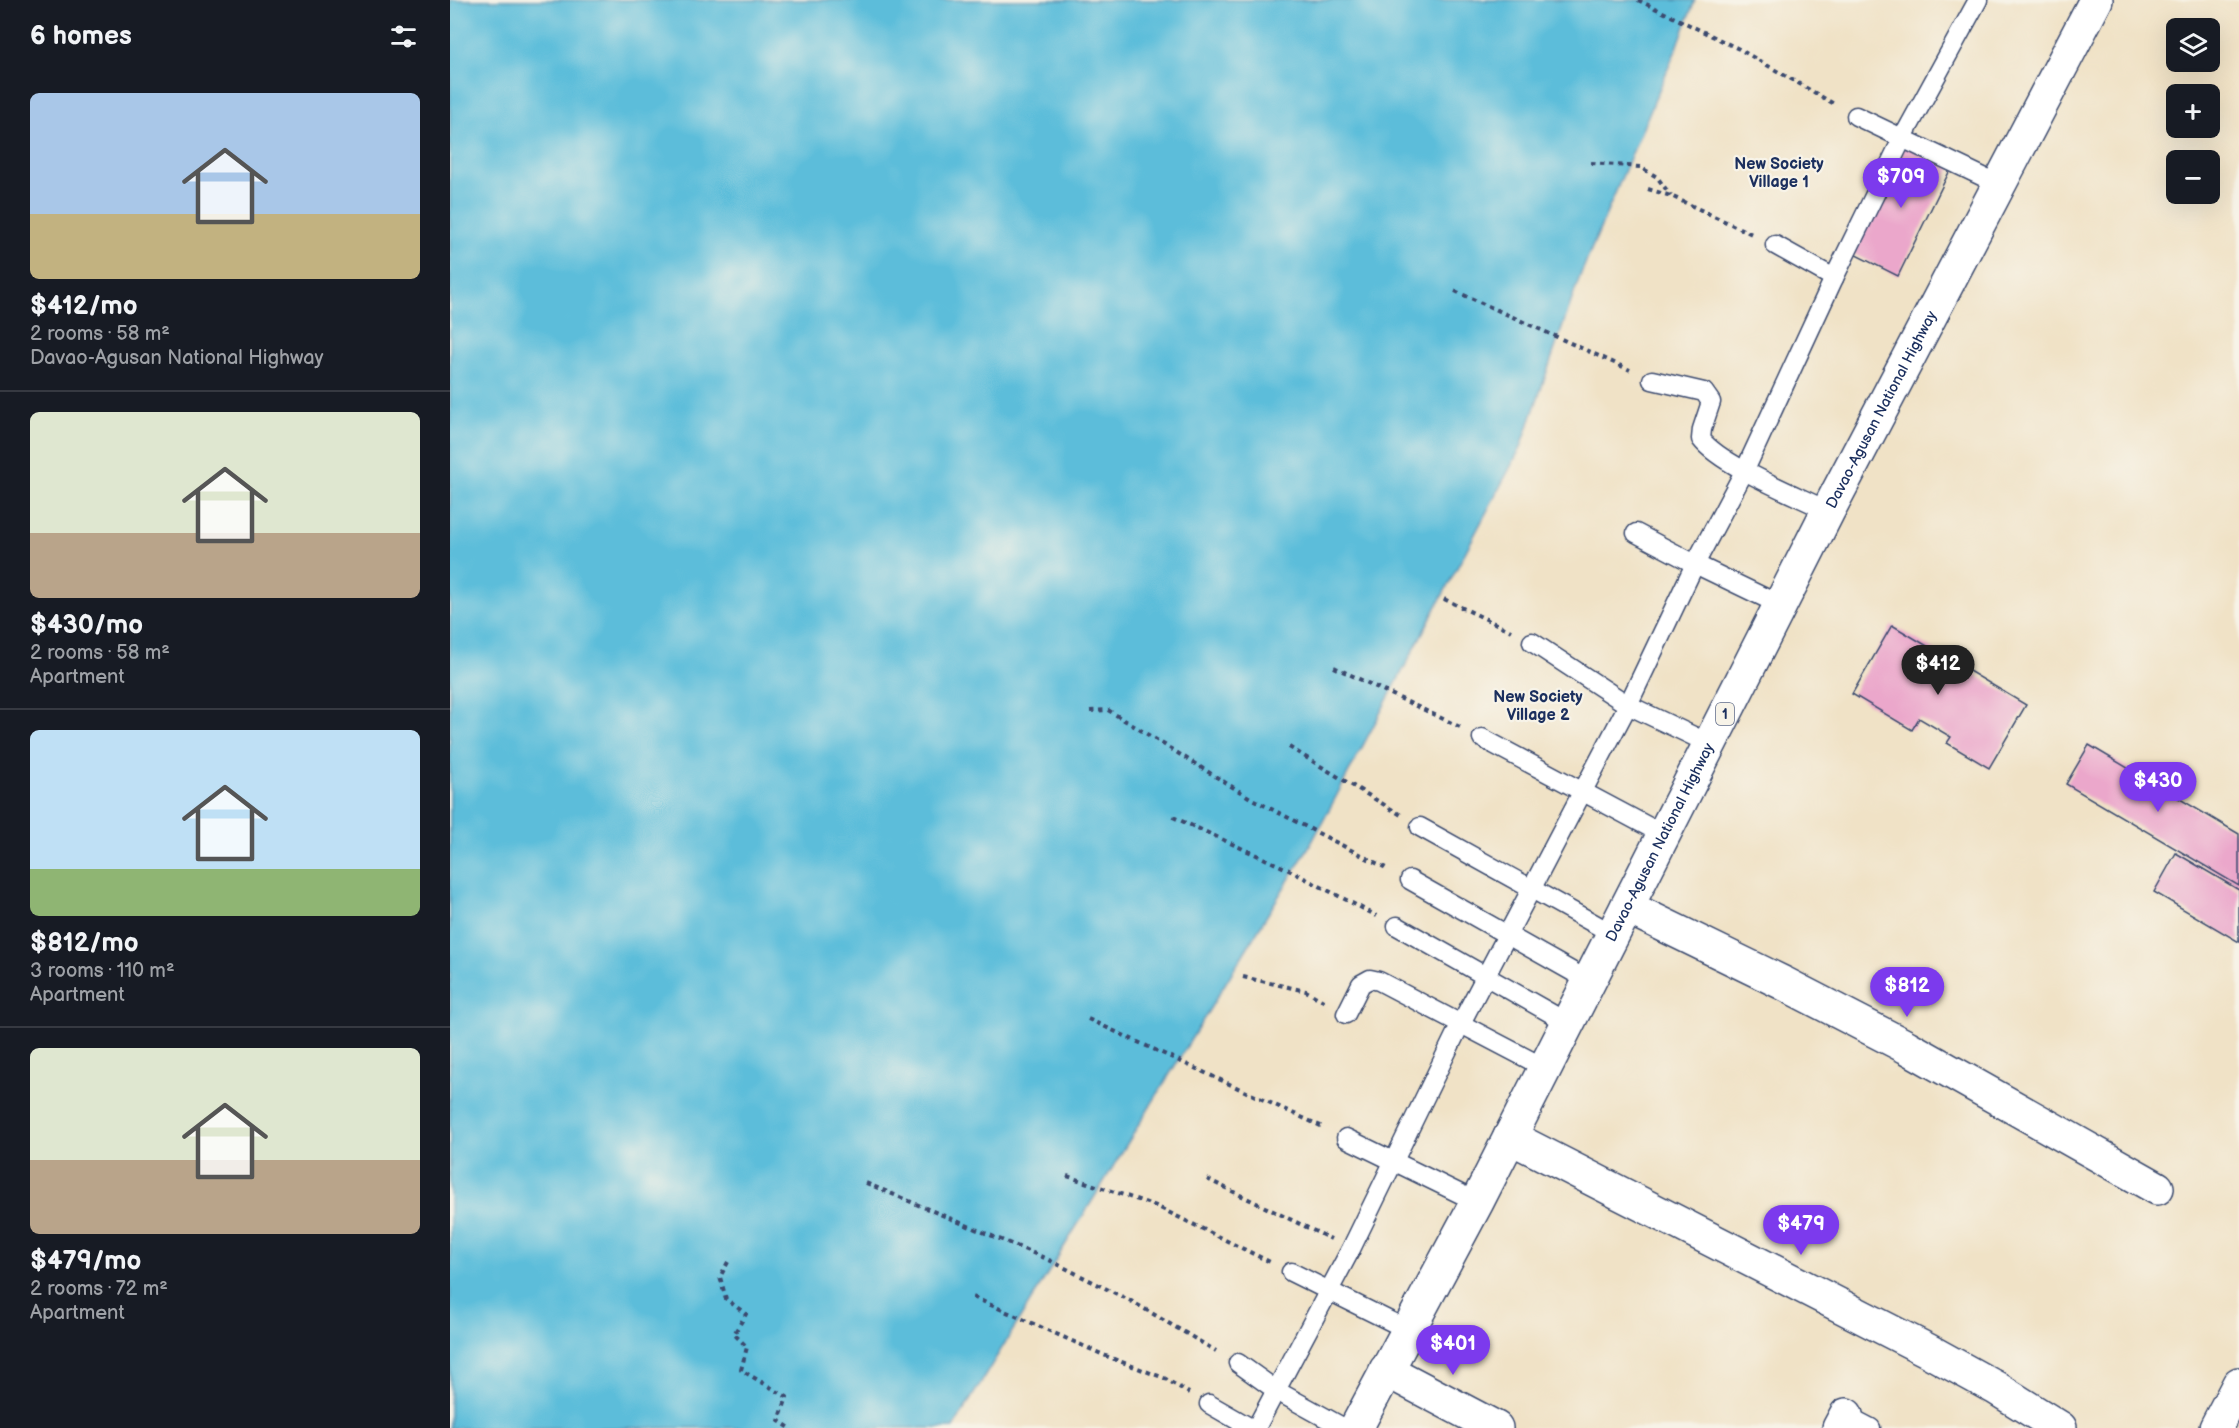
<!DOCTYPE html>
<meta charset="utf-8">
<style>
:root{--surface:#171b24;--page:#242831;--text:#f1f3f6;--muted:#9ea1a6;--line:#363941;--accent:#7c3aed}
body{margin:0;font-family:"Balsamiq Sans",sans-serif;background:var(--page);color:var(--text);height:100vh;display:flex;flex-direction:column;font-size:22px;white-space:nowrap}
*{box-sizing:border-box;margin:0}
p{font-size:20px;color:var(--muted)}
.icon{flex:none;width:33px;height:33px;fill:none;stroke:currentColor;stroke-width:2;stroke-linecap:round;stroke-linejoin:round}
.map{position:relative;flex:1;overflow:hidden}
.panel{display:flex;flex-direction:column;background:var(--surface);width:450px}
.panel>*{flex:none}
.buttons{position:absolute;left:1716px;top:18px;display:grid;gap:12px}
.buttons a{display:grid;place-items:center;width:54px;height:54px;border-radius:9px;background:var(--surface);box-shadow:0 6px 24px #0002;font-size:30px}
.price{position:absolute;translate:-50% -51px;padding:0 14px;border-radius:21px;background:var(--accent);color:#fff;font-size:20px;line-height:39px;filter:drop-shadow(0 2px 3px #0008)}
.price::after{content:'';position:absolute;left:50%;top:36px;width:18px;height:14px;margin-left:-9px;background:inherit;clip-path:polygon(0 0,100% 0,50% 100%)}
.price.on{background:#222;color:#fff}
ul{padding:0;list-style:none}
li{display:grid;align-content:center;gap:12px;height:318px;padding:0 30px}
li+li{border-top:2px solid var(--line)}
li span{display:grid;place-items:center;height:186px;border-radius:9px;color:#555}
li>.icon{margin-inline-start:auto}
span .icon{width:108px;height:108px;fill:#fffc;stroke-width:1}
li b{font-size:26px}
h2{display:flex;justify-content:space-between;align-items:center;height:72px;padding:0 30px;font-size:26px}
main{display:flex;flex:1;min-height:0}
.map>svg:first-child{display:block}
.water{fill:#5cbdda;stroke:#3c769c;stroke-width:1.5}
.building{fill:#eba7cb}
.lines{fill:none;stroke-linecap:round;stroke-linejoin:round}
.lane-casing{stroke:#3b4a6e;stroke-width:21}
.street-casing{stroke:#3b4a6e;stroke-width:36}
.highway-casing{stroke:#3b4a6e;stroke-width:36}
.path{stroke:#3b4a6e;stroke-width:4;stroke-dasharray:4.5 4.5;stroke-linecap:butt}
.lane{stroke:#fff;stroke-width:18}
.street{stroke:#fff;stroke-width:33}
.highway{stroke:#fff;stroke-width:33}
.labels{text-anchor:middle;dominant-baseline:central;stroke-width:4.5;stroke-linejoin:round;paint-order:stroke}
.shield{fill:#f7f3e8;stroke:#5d6a87;stroke-width:1.5}
.shield-label{font-size:14px;font-weight:bold;fill:#1b2f5e}
.street-label{font-size:15px;fill:#1b2f5e;stroke:#f7f3e8}
.neighbourhood-label{font-size:16px;font-weight:bold;fill:#1b2f5e;stroke:#f7f3e8}
</style>
<main>
<section class="panel">
<h2>6 homes<svg class="icon" aria-label="filters" viewBox="0 0 24 24"><path d="M4 7h16M4 17h16"/><circle cx="9" cy="7" r="2"/><circle cx="15" cy="17" r="2"/></svg></h2>
<ul>
<li><span style="background:linear-gradient(#a9c7e8 65%,#c2b280 0)"><svg class="icon" aria-label="home" viewBox="0 0 24 24"><path d="M3 11l9-7 9 7M6 9v11h12V9"/></svg></span><div><b>$412/mo</b><p>2 rooms · 58 m²</p><p>Davao-Agusan National Highway</p></div></li>
<li><span style="background:linear-gradient(#dfe7d0 65%,#b9a48a 0)"><svg class="icon" aria-label="home" viewBox="0 0 24 24"><path d="M3 11l9-7 9 7M6 9v11h12V9"/></svg></span><div><b>$430/mo</b><p>2 rooms · 58 m²</p><p>Apartment</p></div></li>
<li><span style="background:linear-gradient(#bfe0f5 75%,#8fb573 0)"><svg class="icon" aria-label="home" viewBox="0 0 24 24"><path d="M3 11l9-7 9 7M6 9v11h12V9"/></svg></span><div><b>$812/mo</b><p>3 rooms · 110 m²</p><p>Apartment</p></div></li>
<li><span style="background:linear-gradient(#dfe7d0 60%,#b9a48a 0)"><svg class="icon" aria-label="home" viewBox="0 0 24 24"><path d="M3 11l9-7 9 7M6 9v11h12V9"/></svg></span><div><b>$479/mo</b><p>2 rooms · 72 m²</p><p>Apartment</p></div></li>
</ul>
</section>
<div class="map">
<svg width="1789" height="1428" viewBox="0 0 1789 1428">
<rect width="100%" height="100%" fill="#f7f3e8"/>
<filter id="ink" filterUnits="userSpaceOnUse"><feTurbulence type="fractalNoise" baseFrequency=".0167" numOctaves="2"/><feDisplacementMap in="SourceGraphic" scale="12" xChannelSelector="R" yChannelSelector="G"/><feConvolveMatrix kernelMatrix="1 2 1 2 8 2 1 2 1" color-interpolation-filters="sRGB"/></filter>
<filter id="wash" filterUnits="userSpaceOnUse"><feTurbulence type="fractalNoise" baseFrequency=".008" numOctaves="4" result="noise"/><feDisplacementMap in="SourceGraphic" scale="24" xChannelSelector="R" yChannelSelector="G"/><feGaussianBlur stdDeviation="1.35" result="paint"/><feColorMatrix in="noise" values="0 0 0 0 0 0 0 0 0 0 0 0 0 0 0 0 0 1.4 0 .05"/><feComposite in="paint" operator="in"/></filter>
<g filter="url(#wash)">
<rect width="100%" height="100%" fill="#f0e2c6"/>
<polygon class="water" points="0,0 1245,0 1228,45 1130,276 1071,447 862,842 503,1428 0,1428"/>
<g id="blocks">
<g class="building">
<polygon points="1454,142 1502,166 1448,276 1400,252"/>
<polygon points="1442,625 1576,705 1539,768 1497,743 1501,737 1469,718 1462,730 1402,694"/>
<polygon points="1639,745 1789,834 1789,886 1616,784"/>
<polygon points="1726,853 1789,890 1789,942 1704,892"/>
</g>
</g>
</g>
<g filter="url(#ink)">
<use href="#blocks" fill-opacity="0" stroke="#3b4a6e" stroke-width="1.5"/>
<g class="lines">
<defs>
<g id="lane">
<polyline points="1406,116 1548,184"/>
<polyline points="1325,245 1384,278"/>
<path d="M1202 380 1254 392 1261 402 1252 429 1251 439C1270 465 1346 495 1378 511"/>
<polyline points="1186,533 1245,564 1330,605"/>
<polyline points="1082,642 1178,705 1260,744"/>
<polyline points="1032,738 1214,835"/>
<polyline points="970,827 1163,934"/>
<polyline points="960,880 1139,981"/>
<polyline points="947,926 1118,1023"/>
<polyline points="896,1014 911,984 920,979 929,981 1095,1068"/>
<polyline points="896,1138 1027,1202"/>
<polyline points="841,1272 958,1330"/>
<polyline points="788,1363 827,1391 894,1428"/>
<polyline points="759,1404 801,1428"/>
<polyline points="1396,1415 1421,1428"/>
<polyline points="806,1428 901,1249 1010,1025 1178,705 1245,564 1295,470 1384,278 1452,139 1528,0"/>
</g>
<g id="street">
<polyline points="1177,907 1333,983 1457,1047 1707,1188"/>
<polyline points="1060,1137 1477,1350 1546,1388 1610,1428"/>
<polyline points="936,1370 1046,1428"/>
<polyline points="1389,1428 1396,1415"/>
<polyline points="1766,1428 1789,1384"/>
</g>
<g id="highway">
<path id="s1" d="M906 1428 1027 1202 1378 511 1646 0"/>
</g>
</defs>
<use href="#lane" class="lane-casing"/>
<use href="#street" class="street-casing"/>
<use href="#highway" class="highway-casing"/>
<g class="path">
<polyline points="1188,0 1289,49 1386,105"/>
<polyline points="1141,163 1190,167 1207,177 1221,196"/>
<polyline points="1198,189 1221,196 1304,235"/>
<polyline points="1005,291 1180,370"/>
<polyline points="994,599 1061,631"/>
<polyline points="884,667 1010,727"/>
<polyline points="640,711 658,710 802,799 938,869"/>
<polyline points="839,747 951,815"/>
<polyline points="723,817 835,868 927,916"/>
<polyline points="793,977 856,991 875,1002"/>
<polyline points="638,1019 875,1128"/>
<polyline points="617,1176 706,1206 820,1262"/>
<polyline points="757,1179 881,1239"/>
<polyline points="416,1183 597,1259 681,1301 766,1351"/>
<polyline points="278,1262 270,1277 276,1299 296,1314 284,1334 297,1347 291,1370 337,1397 329,1421 340,1428"/>
<polyline points="523,1297 656,1356 714,1378 739,1393"/>
</g>
<use href="#lane" class="lane"/>
<use href="#street" class="street"/>
<use href="#highway" class="highway"/>
</g>
</g>
<g class="labels">
<rect class="shield" x="1266" y="703" width="18" height="22" rx="4.5"/>
<g class="shield-label">
<text x="1275" y="714">1</text>
</g>
<g class="street-label">
<text stroke="none"><textPath href="#s1" startOffset="1146">Davao-Agusan National Highway</textPath></text>
<text stroke="none"><textPath href="#s1" startOffset="660">Davao-Agusan National Highway</textPath></text>
</g>
<g class="neighbourhood-label">
<text x="1329" y="164">New Society<tspan x="1329" dy="18">Village 1</tspan></text>
<text x="1088" y="697">New Society<tspan x="1088" dy="18">Village 2</tspan></text>
</g>
</g>
</svg>
<div class="buttons">
<a><svg class="icon" aria-label="layers" viewBox="0 0 24 24"><path d="M12 4l9 5-9 5-9-5zM3 14l9 5 9-5"/></svg></a>
<a>+</a>
<a>−</a>
</div>
<b class="price" style="left:1451px;top:209px">$709</b>
<b class="price on" style="left:1488px;top:696px">$412</b>
<b class="price" style="left:1708px;top:813px">$430</b>
<b class="price" style="left:1457px;top:1018px">$812</b>
<b class="price" style="left:1351px;top:1256px">$479</b>
<b class="price" style="left:1003px;top:1376px">$401</b>
</div>
</main>
